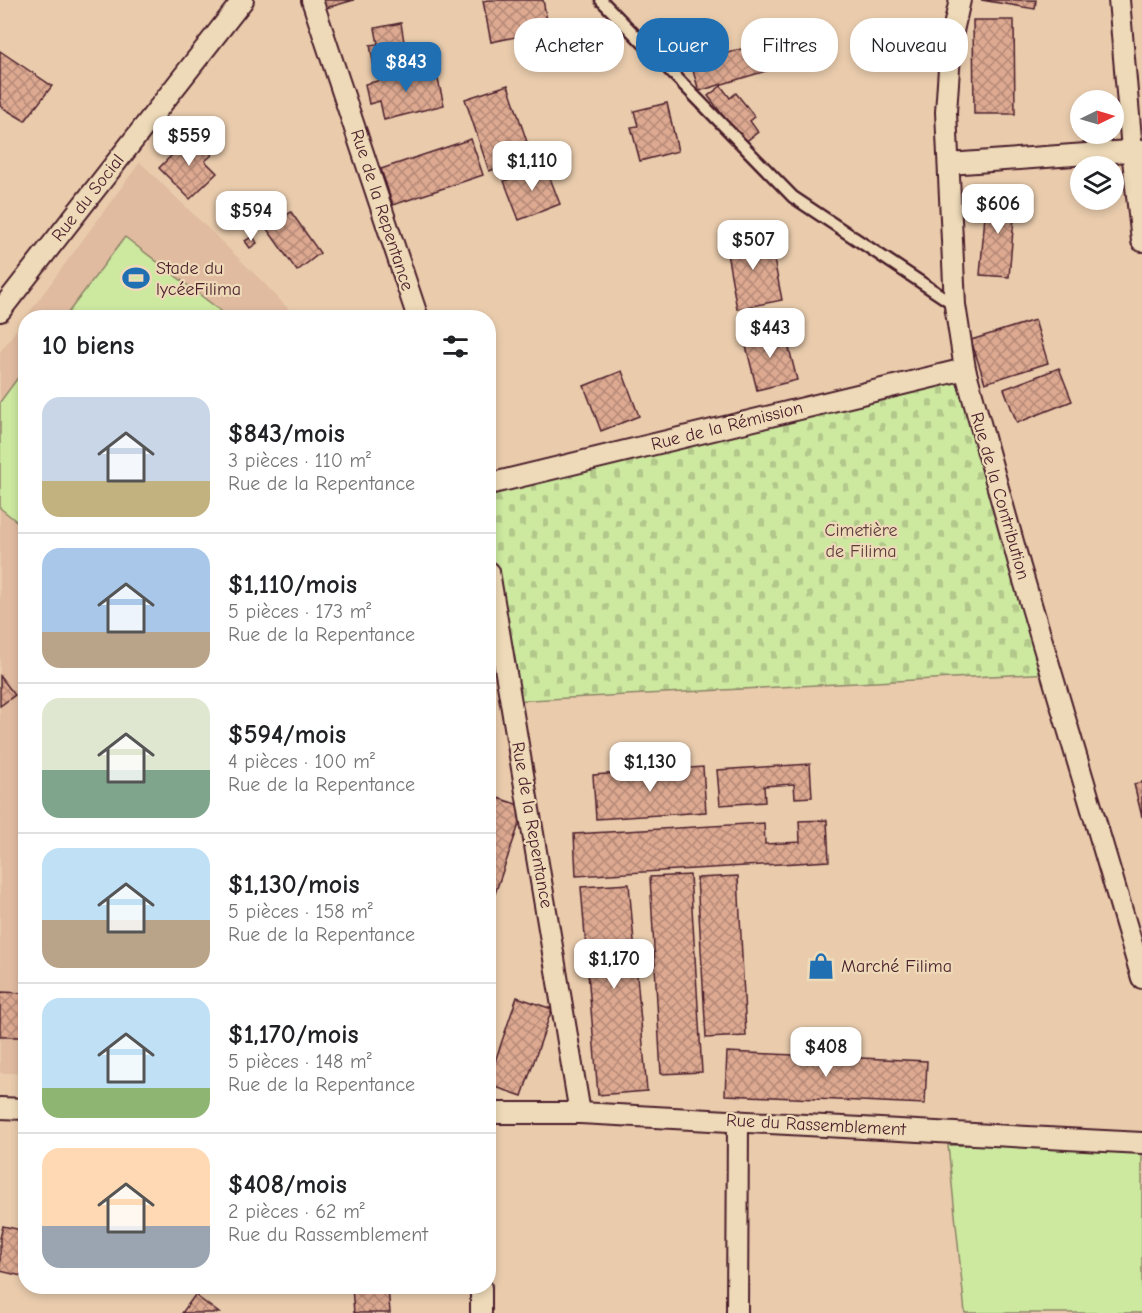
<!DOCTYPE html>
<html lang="fr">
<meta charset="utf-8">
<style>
:root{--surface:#fff;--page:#f6f6f6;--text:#202124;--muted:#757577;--line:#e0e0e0;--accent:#1f6fb2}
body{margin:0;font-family:"Comic Neue",sans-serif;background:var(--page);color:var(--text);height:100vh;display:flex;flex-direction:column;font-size:22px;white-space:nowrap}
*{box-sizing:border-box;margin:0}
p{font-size:20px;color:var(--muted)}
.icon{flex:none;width:33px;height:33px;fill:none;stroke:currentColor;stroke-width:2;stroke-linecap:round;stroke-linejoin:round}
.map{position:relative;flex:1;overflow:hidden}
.panel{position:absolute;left:18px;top:310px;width:478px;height:984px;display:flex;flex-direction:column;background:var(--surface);border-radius:24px;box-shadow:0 3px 9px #0003}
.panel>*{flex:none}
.top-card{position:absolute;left:514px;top:18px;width:537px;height:54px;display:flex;gap:12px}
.needle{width:39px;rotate:85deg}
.controls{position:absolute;left:1070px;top:90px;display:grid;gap:12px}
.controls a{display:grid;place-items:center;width:54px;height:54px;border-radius:50%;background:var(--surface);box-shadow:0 3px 9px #0003;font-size:30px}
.price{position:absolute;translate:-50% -51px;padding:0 14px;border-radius:12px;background:#fff;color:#222;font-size:20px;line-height:39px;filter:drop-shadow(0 2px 3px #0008)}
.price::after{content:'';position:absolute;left:50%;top:36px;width:18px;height:14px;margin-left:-9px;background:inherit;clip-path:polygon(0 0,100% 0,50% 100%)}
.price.current{background:var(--accent);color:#fff}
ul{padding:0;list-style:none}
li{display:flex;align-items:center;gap:18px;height:150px;padding:0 24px}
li+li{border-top:2px solid var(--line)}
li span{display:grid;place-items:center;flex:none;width:168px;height:120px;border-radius:18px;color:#555}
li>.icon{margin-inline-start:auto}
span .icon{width:72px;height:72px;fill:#fffc;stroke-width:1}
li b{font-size:26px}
h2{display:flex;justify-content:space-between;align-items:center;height:72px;padding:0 24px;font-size:26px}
.chip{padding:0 21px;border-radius:24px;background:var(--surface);box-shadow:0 3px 9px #0003;font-size:21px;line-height:54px}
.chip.current{background:var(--accent);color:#fff}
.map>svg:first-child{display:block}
.built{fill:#e0bba0}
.green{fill:#cde9a0;stroke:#8c8466;stroke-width:1.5}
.cemetery{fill:url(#cemetery-stones);stroke:#8c8466;stroke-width:1.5}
.building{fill:url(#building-cross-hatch);stroke:#4a1f2b;stroke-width:1.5}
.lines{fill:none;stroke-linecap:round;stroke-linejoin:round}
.lane-casing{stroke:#4a1f2b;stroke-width:15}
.street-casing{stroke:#4a1f2b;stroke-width:24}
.lane{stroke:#eedab8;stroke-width:10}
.street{stroke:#eedab8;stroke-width:20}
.labels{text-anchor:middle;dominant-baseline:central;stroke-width:4.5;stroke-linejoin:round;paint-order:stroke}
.street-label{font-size:18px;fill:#4a1f2b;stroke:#eedab8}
.poi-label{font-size:18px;fill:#4a1f2b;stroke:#eedab8;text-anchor:start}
.park-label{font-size:18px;fill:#5e3d3d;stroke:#eedab8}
</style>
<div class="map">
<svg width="1142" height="1313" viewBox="0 0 1142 1313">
<defs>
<pattern id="cemetery-stones" width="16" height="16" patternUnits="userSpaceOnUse" patternTransform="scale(1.5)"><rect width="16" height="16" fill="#cde9a0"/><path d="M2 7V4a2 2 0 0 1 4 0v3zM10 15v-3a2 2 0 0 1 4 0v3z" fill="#b2c78a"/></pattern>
<pattern id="building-cross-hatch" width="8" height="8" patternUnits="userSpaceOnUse" patternTransform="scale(1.5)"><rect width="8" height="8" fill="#dda991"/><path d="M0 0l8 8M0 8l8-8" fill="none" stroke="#b58977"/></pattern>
</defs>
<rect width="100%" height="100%" fill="#eaccad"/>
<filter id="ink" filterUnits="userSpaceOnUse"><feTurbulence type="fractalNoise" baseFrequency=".0167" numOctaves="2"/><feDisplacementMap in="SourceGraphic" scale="12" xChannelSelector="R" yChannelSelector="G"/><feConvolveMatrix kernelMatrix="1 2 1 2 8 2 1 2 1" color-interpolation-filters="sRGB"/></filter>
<g filter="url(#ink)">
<polygon class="built" points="140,162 264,283 297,318 26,318 26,1073 0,1073 0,352"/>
<g class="green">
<polygon points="125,237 230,318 64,318"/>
<polygon points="25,368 25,528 0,508 0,402"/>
<polygon points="948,1145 1142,1146 1142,1313 965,1313"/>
</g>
<polygon class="cemetery" points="965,369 1051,673 511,701 489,572 489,484"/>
<g class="building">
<polygon points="317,0 354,0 319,10"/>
<polygon points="488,0 543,0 549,30 491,42 483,1"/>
<polygon points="981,0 1036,0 1035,9"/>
<polygon points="973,20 1014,20 1015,114 974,114"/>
<polygon points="401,23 407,61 374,67 370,45 378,44 375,28"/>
<polygon points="778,38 786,65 699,91 691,64"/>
<polygon points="0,51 52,86 25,121 0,106"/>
<polygon points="435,67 444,105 384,120 380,101 369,104 365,84"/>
<polygon points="508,85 532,157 489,171 465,99"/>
<polygon points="721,86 730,98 736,93 755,117 750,121 758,132 744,143 708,96"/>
<polygon points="667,103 678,151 640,161 631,127 638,126 634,111"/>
<polygon points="192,135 212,155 205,161 217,173 190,199 159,168"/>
<polygon points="471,139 483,175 393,205 381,169"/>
<polygon points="545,165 560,204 519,220 504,181"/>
<polygon points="987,192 1016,195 1009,277 980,275"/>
<polygon points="291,212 320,253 297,271 267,229"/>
<polygon points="769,234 782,300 737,309 725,242"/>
<polygon points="253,236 257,243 250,248 245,241"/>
<polygon points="1035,320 1048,363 985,383 971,340"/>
<polygon points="784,328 797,380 757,390 744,338"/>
<polygon points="1059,368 1072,401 1017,423 1004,389"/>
<polygon points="622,371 639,416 601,431 584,386"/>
<polygon points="0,676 15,695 0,706"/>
<polygon points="810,764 812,797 795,798 794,784 764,786 765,802 720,805 717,770"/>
<polygon points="703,767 706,812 596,819 593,775"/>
<polygon points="1142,782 1142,817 1134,784"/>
<polygon points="489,795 525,807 489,911"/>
<polygon points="827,820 829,861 576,876 574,834 764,823 765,844 800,842 799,821"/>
<polygon points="690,875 702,1072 661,1074 650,877"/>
<polygon points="738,876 746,1036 706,1038 697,878"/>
<polygon points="629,884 647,1091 598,1095 581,887"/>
<polygon points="0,992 26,993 26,1037 0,1037"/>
<polygon points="517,997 552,1009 522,1096 489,1085 489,1079"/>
<polygon points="727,1052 927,1061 925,1104 725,1095"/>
<polygon points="3,1226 26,1231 26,1277 0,1271 0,1238"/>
<polygon points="352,1287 388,1287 390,1313 354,1313"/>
<polygon points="195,1295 219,1313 182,1313"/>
</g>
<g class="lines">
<defs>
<polyline id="lane" points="601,0 793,197 955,305"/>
<g id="street">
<polyline points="312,0 418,318"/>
<polyline points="960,0 951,40 946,112 955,305 965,369 1020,567 1142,978"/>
<polyline points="1119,0 1132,150 1142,241"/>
<polyline points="949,164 1142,150"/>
<polyline points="0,311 243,0"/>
<polyline points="489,484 965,369"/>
<polyline points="489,572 580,1113"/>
<polyline points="0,1108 26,1109"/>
<polyline points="489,1113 580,1113 1142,1143"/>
<polyline points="481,1287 481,1313"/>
<polyline points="737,1313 738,1121"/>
</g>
</defs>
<use href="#lane" class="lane-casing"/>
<use href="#street" class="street-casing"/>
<use href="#lane" class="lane"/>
<use href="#street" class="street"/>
</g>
</g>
<defs>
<symbol id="stadium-bare" viewBox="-9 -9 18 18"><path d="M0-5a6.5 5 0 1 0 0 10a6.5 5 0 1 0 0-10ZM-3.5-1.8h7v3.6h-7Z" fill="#1f6fb2" stroke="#eedab8" stroke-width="2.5" paint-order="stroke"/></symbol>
<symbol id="shop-bare" viewBox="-9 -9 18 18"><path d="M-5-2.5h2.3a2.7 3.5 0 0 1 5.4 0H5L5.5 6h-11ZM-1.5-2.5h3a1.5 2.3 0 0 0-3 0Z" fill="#1f6fb2" stroke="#eedab8" stroke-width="2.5" paint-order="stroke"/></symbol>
</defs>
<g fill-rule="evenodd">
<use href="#stadium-bare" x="117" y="259" width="38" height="38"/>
<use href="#shop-bare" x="802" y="947" width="38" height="38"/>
</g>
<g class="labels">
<g class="street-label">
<text transform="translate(88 198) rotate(-52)">Rue du Social</text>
<text transform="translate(382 210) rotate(72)">Rue de la Repentance</text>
<text transform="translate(727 426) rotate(-14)">Rue de la Rémission</text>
<text transform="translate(1000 496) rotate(74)">Rue de la Contribution</text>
<text transform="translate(532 825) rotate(80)">Rue de la Repentance</text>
<text transform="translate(816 1125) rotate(3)">Rue du Rassemblement</text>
</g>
<g class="poi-label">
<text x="156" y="268">Stade du<tspan x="156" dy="21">lycéeFilima</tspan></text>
<text x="841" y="966">Marché Filima</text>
</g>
<g class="park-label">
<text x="861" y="530">Cimetière<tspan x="861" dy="21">de Filima</tspan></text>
</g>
</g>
</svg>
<div class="controls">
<a><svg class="needle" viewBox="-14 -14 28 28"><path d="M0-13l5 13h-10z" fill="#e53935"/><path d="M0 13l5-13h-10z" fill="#757577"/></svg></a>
<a><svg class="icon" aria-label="layers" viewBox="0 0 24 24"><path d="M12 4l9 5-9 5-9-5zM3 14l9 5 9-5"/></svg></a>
</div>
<b class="price current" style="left:406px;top:93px">$843</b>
<b class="price" style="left:189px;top:167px">$559</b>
<b class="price" style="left:532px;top:192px">$1,110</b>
<b class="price" style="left:998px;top:235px">$606</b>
<b class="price" style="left:251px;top:242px">$594</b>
<b class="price" style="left:753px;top:271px">$507</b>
<b class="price" style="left:770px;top:359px">$443</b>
<b class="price" style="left:650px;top:793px">$1,130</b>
<b class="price" style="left:614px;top:990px">$1,170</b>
<b class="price" style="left:826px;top:1078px">$408</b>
<div class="top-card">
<a class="chip">Acheter</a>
<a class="chip current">Louer</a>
<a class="chip">Filtres</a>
<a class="chip">Nouveau</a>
</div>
<section class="panel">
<h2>10 biens<svg class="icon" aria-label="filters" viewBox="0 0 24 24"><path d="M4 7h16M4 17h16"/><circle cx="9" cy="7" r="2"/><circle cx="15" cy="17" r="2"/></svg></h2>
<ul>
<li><span style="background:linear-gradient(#c9d6e8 70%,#c2b280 0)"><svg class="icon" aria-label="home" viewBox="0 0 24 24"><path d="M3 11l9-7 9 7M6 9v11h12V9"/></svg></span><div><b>$843/mois</b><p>3 pièces · 110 m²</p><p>Rue de la Repentance</p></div></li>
<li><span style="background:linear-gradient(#a9c7e8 70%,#b9a48a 0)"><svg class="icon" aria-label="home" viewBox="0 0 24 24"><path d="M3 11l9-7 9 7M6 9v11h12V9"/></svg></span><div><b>$1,110/mois</b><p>5 pièces · 173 m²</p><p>Rue de la Repentance</p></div></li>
<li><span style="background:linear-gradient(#dfe7d0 60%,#7fa58c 0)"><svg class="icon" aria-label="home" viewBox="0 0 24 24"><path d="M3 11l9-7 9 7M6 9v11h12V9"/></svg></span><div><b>$594/mois</b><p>4 pièces · 100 m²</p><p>Rue de la Repentance</p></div></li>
<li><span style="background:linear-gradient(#bfe0f5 60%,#b9a48a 0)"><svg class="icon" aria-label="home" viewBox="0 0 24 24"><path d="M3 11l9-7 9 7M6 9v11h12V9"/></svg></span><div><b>$1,130/mois</b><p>5 pièces · 158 m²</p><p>Rue de la Repentance</p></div></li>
<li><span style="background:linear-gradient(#bfe0f5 75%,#8fb573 0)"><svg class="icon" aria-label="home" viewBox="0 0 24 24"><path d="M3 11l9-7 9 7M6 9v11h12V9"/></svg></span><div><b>$1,170/mois</b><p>5 pièces · 148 m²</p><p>Rue de la Repentance</p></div></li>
<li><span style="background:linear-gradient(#ffd9b3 65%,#9aa5b1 0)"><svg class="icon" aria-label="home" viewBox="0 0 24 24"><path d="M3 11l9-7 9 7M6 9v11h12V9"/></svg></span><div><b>$408/mois</b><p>2 pièces · 62 m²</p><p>Rue du Rassemblement</p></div></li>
</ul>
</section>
</div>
